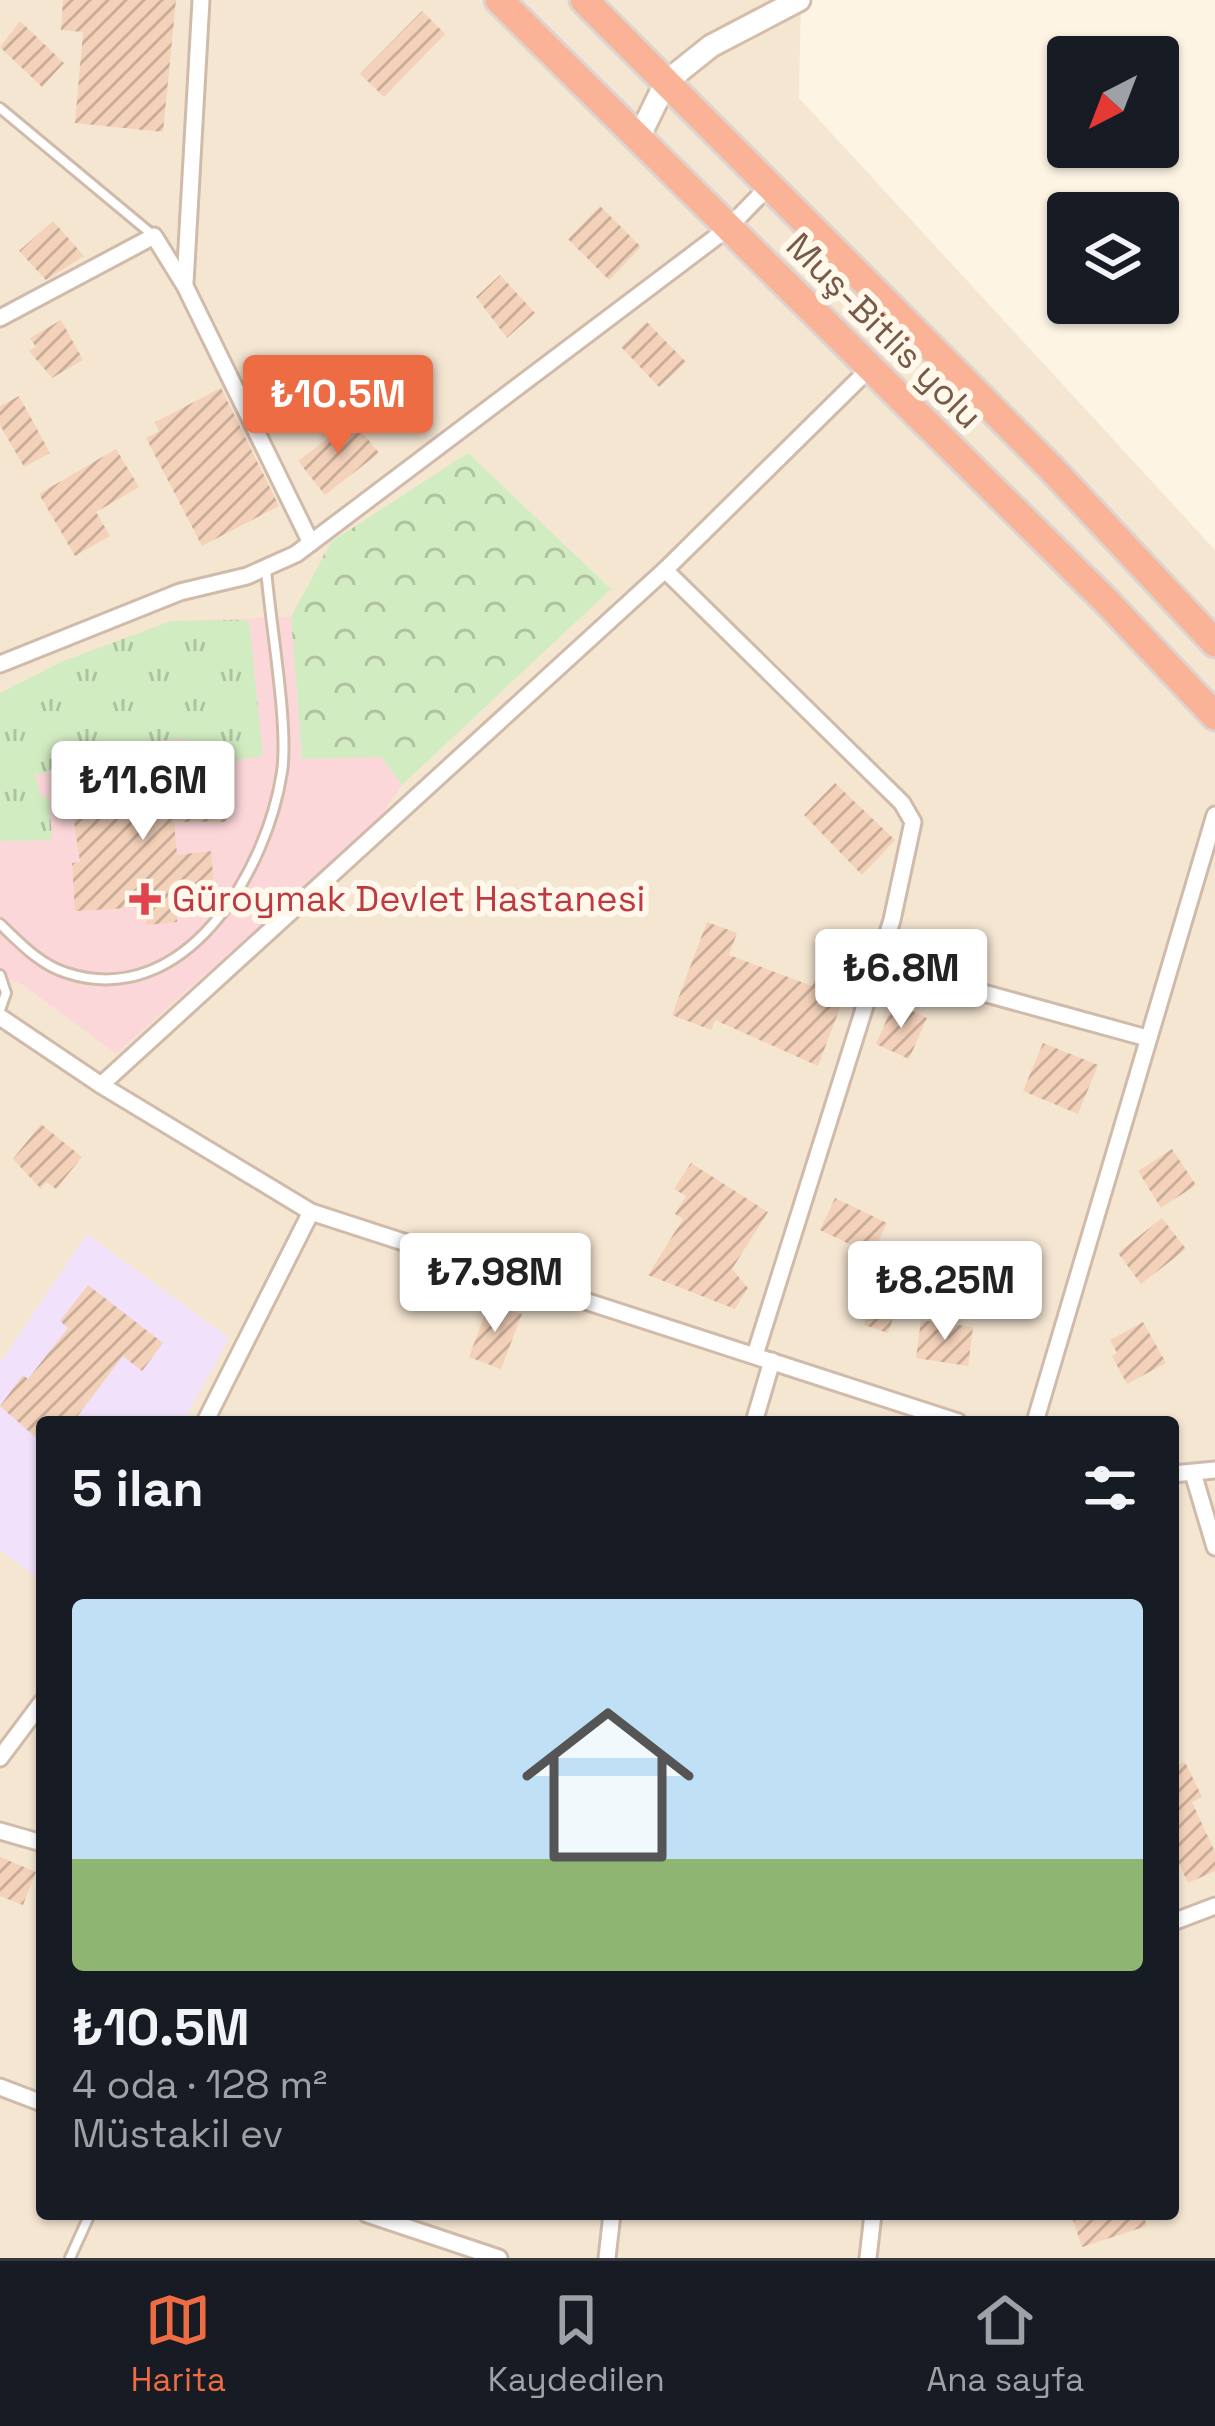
<!DOCTYPE html>
<html lang="tr">
<meta charset="utf-8">
<style>
:root{--surface:#171b24;--page:#242831;--text:#f1f3f6;--muted:#9ea1a6;--line:#363941;--accent:#ee6c43}
body{margin:0;font-family:"Space Grotesk",sans-serif;background:var(--page);color:var(--text);height:100vh;display:flex;flex-direction:column;font-size:45px;white-space:nowrap}
*{box-sizing:border-box;margin:0}
p{font-size:39px;color:var(--muted)}
.icon{flex:none;width:66px;height:66px;fill:none;stroke:currentColor;stroke-width:2;stroke-linecap:round;stroke-linejoin:round}
.map{position:relative;flex:1;overflow:hidden}
.panel{position:absolute;left:36px;top:1416px;width:1143px;height:804px;display:flex;flex-direction:column;background:var(--surface);border-radius:12px;box-shadow:0 3px 9px #0004}
.panel>*{flex:none}
.needle{width:78px;rotate:222deg}
.fabs{position:absolute;left:1047px;top:36px;display:grid;gap:24px}
.fabs a{display:grid;place-items:center;width:132px;height:132px;border-radius:12px;background:var(--surface);box-shadow:0 3px 9px #0004;font-size:60px}
.price{position:absolute;translate:-50% -102px;padding:0 27px;border-radius:12px;background:#fff;color:#222;font-size:39px;line-height:78px;filter:drop-shadow(0 3px 6px #0008)}
.price::after{content:'';position:absolute;left:50%;top:72px;width:36px;height:27px;margin-left:-18px;background:inherit;clip-path:polygon(0 0,100% 0,50% 100%)}
.price.current{background:var(--accent);color:#fff}
ul{padding:0;list-style:none}
li{display:grid;align-content:center;gap:24px;height:636px;padding:0 36px}
li span{display:grid;place-items:center;height:372px;border-radius:12px;color:#555}
li>.icon{margin-inline-start:auto}
span .icon{width:216px;height:216px;fill:#fffc;stroke-width:1}
li b{font-size:51px}
h2{display:flex;justify-content:space-between;align-items:center;height:144px;padding:0 36px;font-size:51px}
.dock{display:flex;justify-content:space-around;align-items:center;height:168px;border-top:3px solid var(--line);background:var(--surface);font-size:33px;color:var(--muted)}
.dock a{display:grid;justify-items:center;gap:6px}
.dock .current{color:var(--accent)}
.map>svg:first-child{display:block}
.residential{fill:#f5e6d2;fill-rule:evenodd}
.education{fill:#f1e1fa}
.medical{fill:#fcd7da}
.grass{fill:url(#grass-tufts)}
.park{fill:url(#park-crowns)}
.building{fill:url(#building-hatch)}
.lines{fill:none;stroke-linecap:round;stroke-linejoin:round}
.lane-casing{stroke:#d0bbaa;stroke-width:14}
.street-casing{stroke:#d0bbaa;stroke-width:21}
.secondary-casing{stroke:#d5bdaa;stroke-width:27}
.highway-casing{stroke:#dcd4cf;stroke-width:33}
.lane{stroke:#fff;stroke-width:8}
.street{stroke:#fff;stroke-width:15}
.secondary{stroke:#fff;stroke-width:21}
.highway{stroke:#fbb398;stroke-width:27}
.health-dot{fill:#e0444e;stroke:#fff8eb;stroke-width:4.5}
.labels{text-anchor:middle;dominant-baseline:central;stroke-width:12;stroke-linejoin:round;paint-order:stroke}
.street-label{font-size:36px;fill:#775a48;stroke:#fff8eb}
.health-label{font-size:36px;fill:#be3a42;stroke:#fff8eb;text-anchor:start}
</style>
<div class="map">
<svg width="1215" height="2258" viewBox="0 0 1215 2258">
<defs>
<pattern id="grass-tufts" width="24" height="20" patternUnits="userSpaceOnUse" patternTransform="scale(3)"><rect width="24" height="20" fill="#d2ecc1"/><path d="M3 7l-1-3M5 7V3M7 7l1-3M15 17l-1-3M17 17v-4M19 17l1-3" fill="none" stroke="#afc29f"/></pattern>
<pattern id="park-crowns" width="20" height="18" patternUnits="userSpaceOnUse" patternTransform="scale(3)"><rect width="20" height="18" fill="#d2ecc1"/><path d="M2 6a3 3 0 1 1 6 0M12 15a3 3 0 1 1 6 0" fill="none" stroke="#afc29f"/></pattern>
<pattern id="building-hatch" width="6" height="6" patternUnits="userSpaceOnUse" patternTransform="scale(3)"><rect width="6" height="6" fill="#f4d2ba"/><path d="M-1 1l2-2M0 6l6-6M5 7l2-2" fill="none" stroke="#caad99"/></pattern>
</defs>
<rect width="100%" height="100%" fill="#fdf4e4"/>
<path class="residential" d="M0 0H801L799 98 1215 550V2258H0ZM42 1422H1173V2214H42Z"/>
<polygon class="education" points="87,1234 229,1338 183,1422 42,1422 42,1582 0,1550 0,1363"/>
<polygon class="medical" points="291,617 302,758 381,757 402,785 376,823 116,1054 23,985 0,976 0,693 61,662 171,621"/>
<polygon class="grass" points="249,620 263,756 215,763 184,739 86,746 44,774 35,774 41,797 49,797 52,840 0,841 0,693 61,662 171,621"/>
<polygon class="park" points="468,453 611,589 402,785 381,757 302,759 291,617 331,542"/>
<g class="building">
<polygon points="63,0 176,0 163,132 75,123 83,32 61,30"/>
<polygon points="422,11 445,34 384,97 360,74"/>
<polygon points="20,21 64,63 42,87 0,47"/>
<polygon points="600,206 641,247 609,280 568,239"/>
<polygon points="53,221 84,256 46,280 19,251"/>
<polygon points="500,275 535,313 507,338 476,297"/>
<polygon points="61,320 83,360 52,378 29,351 36,347 30,338"/>
<polygon points="647,322 686,362 659,387 621,347"/>
<polygon points="221,388 279,506 202,546 146,438 159,431 155,422"/>
<polygon points="19,396 50,453 24,467 0,425 0,406"/>
<polygon points="352,420 379,453 325,495 298,461"/>
<polygon points="116,449 139,487 96,512 110,536 75,556 39,494"/>
<polygon points="153,757 156,787 224,780 227,822 174,822 177,855 211,851 215,898 188,903 188,915 177,916 177,922 146,925 148,907 75,911 72,863 80,862 70,793 116,785 114,766 121,765 119,758"/>
<polygon points="835,783 895,840 862,875 804,815"/>
<polygon points="707,922 737,933 729,955 812,986 814,980 846,992 818,1066 715,1020 711,1030 672,1015"/>
<polygon points="894,1003 927,1018 909,1059 876,1044"/>
<polygon points="1043,1043 1098,1065 1078,1114 1023,1091"/>
<polygon points="41,1124 82,1157 56,1189 46,1182 41,1189 13,1159"/>
<polygon points="1172,1149 1196,1185 1161,1208 1138,1171"/>
<polygon points="691,1163 768,1212 732,1269 748,1288 735,1309 648,1275 683,1219 675,1214 686,1196 674,1189"/>
<polygon points="835,1198 887,1223 872,1255 820,1230"/>
<polygon points="1162,1218 1186,1249 1141,1284 1118,1253"/>
<polygon points="871,1258 909,1272 888,1333 864,1325 867,1315 854,1310"/>
<polygon points="88,1285 163,1343 142,1371 123,1356 73,1422 42,1422 42,1443 0,1406 23,1375 28,1379 68,1328 60,1321"/>
<polygon points="490,1301 522,1314 501,1369 469,1357"/>
<polygon points="921,1320 973,1327 968,1366 916,1358"/>
<polygon points="1143,1322 1166,1363 1127,1384 1112,1356 1117,1353 1110,1340"/>
<polygon points="1185,1762 1202,1797 1192,1802 1215,1852 1215,1871 1188,1883 1173,1850 1173,1767"/>
<polygon points="0,1857 36,1872 23,1905 0,1896"/>
<polygon points="1071,2214 1143,2214 1147,2226 1082,2247"/>
</g>
<g class="lines">
<defs>
<g id="lane">
<polyline points="0,108 154,236"/>
<path d="M0 924C20 943 40 965 67 973 185 1011 267 871 282 772 289 725 270 622 266 569"/>
<polyline points="0,975 6,993 0,1010"/>
<polyline points="70,2258 90,2214"/>
</g>
<g id="street">
<polyline points="185,283 201,0"/>
<polyline points="0,318 154,236 185,286 311,543"/>
<polyline points="665,570 902,803 913,822 892,920 755,1355"/>
<polyline points="0,664 180,592 247,576 296,554 728,228 769,186"/>
<polyline points="878,964 1147,1038"/>
<polyline points="0,1017 101,1085 311,1212"/>
<polyline points="101,1085 665,570 870,368"/>
<polyline points="205,1422 311,1212 958,1422"/>
<polyline points="754,1422 772,1361"/>
<polyline points="1035,1422 1215,815"/>
<polyline points="1193,1473 1215,1547"/>
<polyline points="1173,1474 1215,1470"/>
<polyline points="0,1758 42,1702"/>
<polyline points="0,1831 42,1843"/>
<polyline points="1173,1922 1215,1906"/>
<polyline points="0,2087 42,2103"/>
<polyline points="367,2214 499,2258"/>
<polyline points="607,2258 612,2214"/>
<polyline points="868,2258 873,2214"/>
</g>
<polyline id="secondary" points="638,139 666,82 711,46 799,0"/>
<g id="highway">
<polyline points="499,0 1108,603 1215,716"/>
<polyline points="584,0 1050,467 1215,643"/>
</g>
</defs>
<use href="#lane" class="lane-casing"/>
<use href="#street" class="street-casing"/>
<use href="#secondary" class="secondary-casing"/>
<use href="#highway" class="highway-casing"/>
<use href="#lane" class="lane"/>
<use href="#street" class="street"/>
<use href="#secondary" class="secondary"/>
<use href="#highway" class="highway"/>
</g>
<path class="health-dot" d="M139 881h12v12h12v12h-12v12h-12v-12h-12v-12h12z"/>
<g class="labels">
<g class="street-label">
<text transform="translate(884 331) rotate(45)">Muş-Bitlis yolu</text>
</g>
<g class="health-label">
<text x="172" y="899">Güroymak Devlet Hastanesi</text>
</g>
</g>
</svg>
<div class="fabs">
<a><svg class="needle" viewBox="-14 -14 28 28"><path d="M0-13l5 13h-10z" fill="#e53935"/><path d="M0 13l5-13h-10z" fill="#9ea1a6"/></svg></a>
<a><svg class="icon" aria-label="layers" viewBox="0 0 24 24"><path d="M12 4l9 5-9 5-9-5zM3 14l9 5 9-5"/></svg></a>
</div>
<b class="price current" style="left:338px;top:457px">₺10.5M</b>
<b class="price" style="left:143px;top:843px">₺11.6M</b>
<b class="price" style="left:901px;top:1031px">₺6.8M</b>
<b class="price" style="left:495px;top:1335px">₺7.98M</b>
<b class="price" style="left:945px;top:1343px">₺8.25M</b>
<section class="panel">
<h2>5 ilan<svg class="icon" aria-label="filters" viewBox="0 0 24 24"><path d="M4 7h16M4 17h16"/><circle cx="9" cy="7" r="2"/><circle cx="15" cy="17" r="2"/></svg></h2>
<ul>
<li><span style="background:linear-gradient(#bfe0f5 70%,#8fb573 0)"><svg class="icon" aria-label="home" viewBox="0 0 24 24"><path d="M3 11l9-7 9 7M6 9v11h12V9"/></svg></span><div><b>₺10.5M</b><p>4 oda · 128 m²</p><p>Müstakil ev</p></div></li>
</ul>
</section>
</div>
<nav class="dock">
<a class="current"><svg class="icon" aria-label="map" viewBox="0 0 24 24"><path d="M3 6l6-2 6 2 6-2v14l-6 2-6-2-6 2zM9 4v14M15 6v14"/></svg>Harita</a>
<a><svg class="icon" aria-label="saved" viewBox="0 0 24 24"><path d="M7 4h10v16l-5-4-5 4z"/></svg>Kaydedilen</a>
<a><svg class="icon" aria-label="home" viewBox="0 0 24 24"><path d="M3 11l9-7 9 7M6 9v11h12V9"/></svg>Ana sayfa</a>
</nav>
